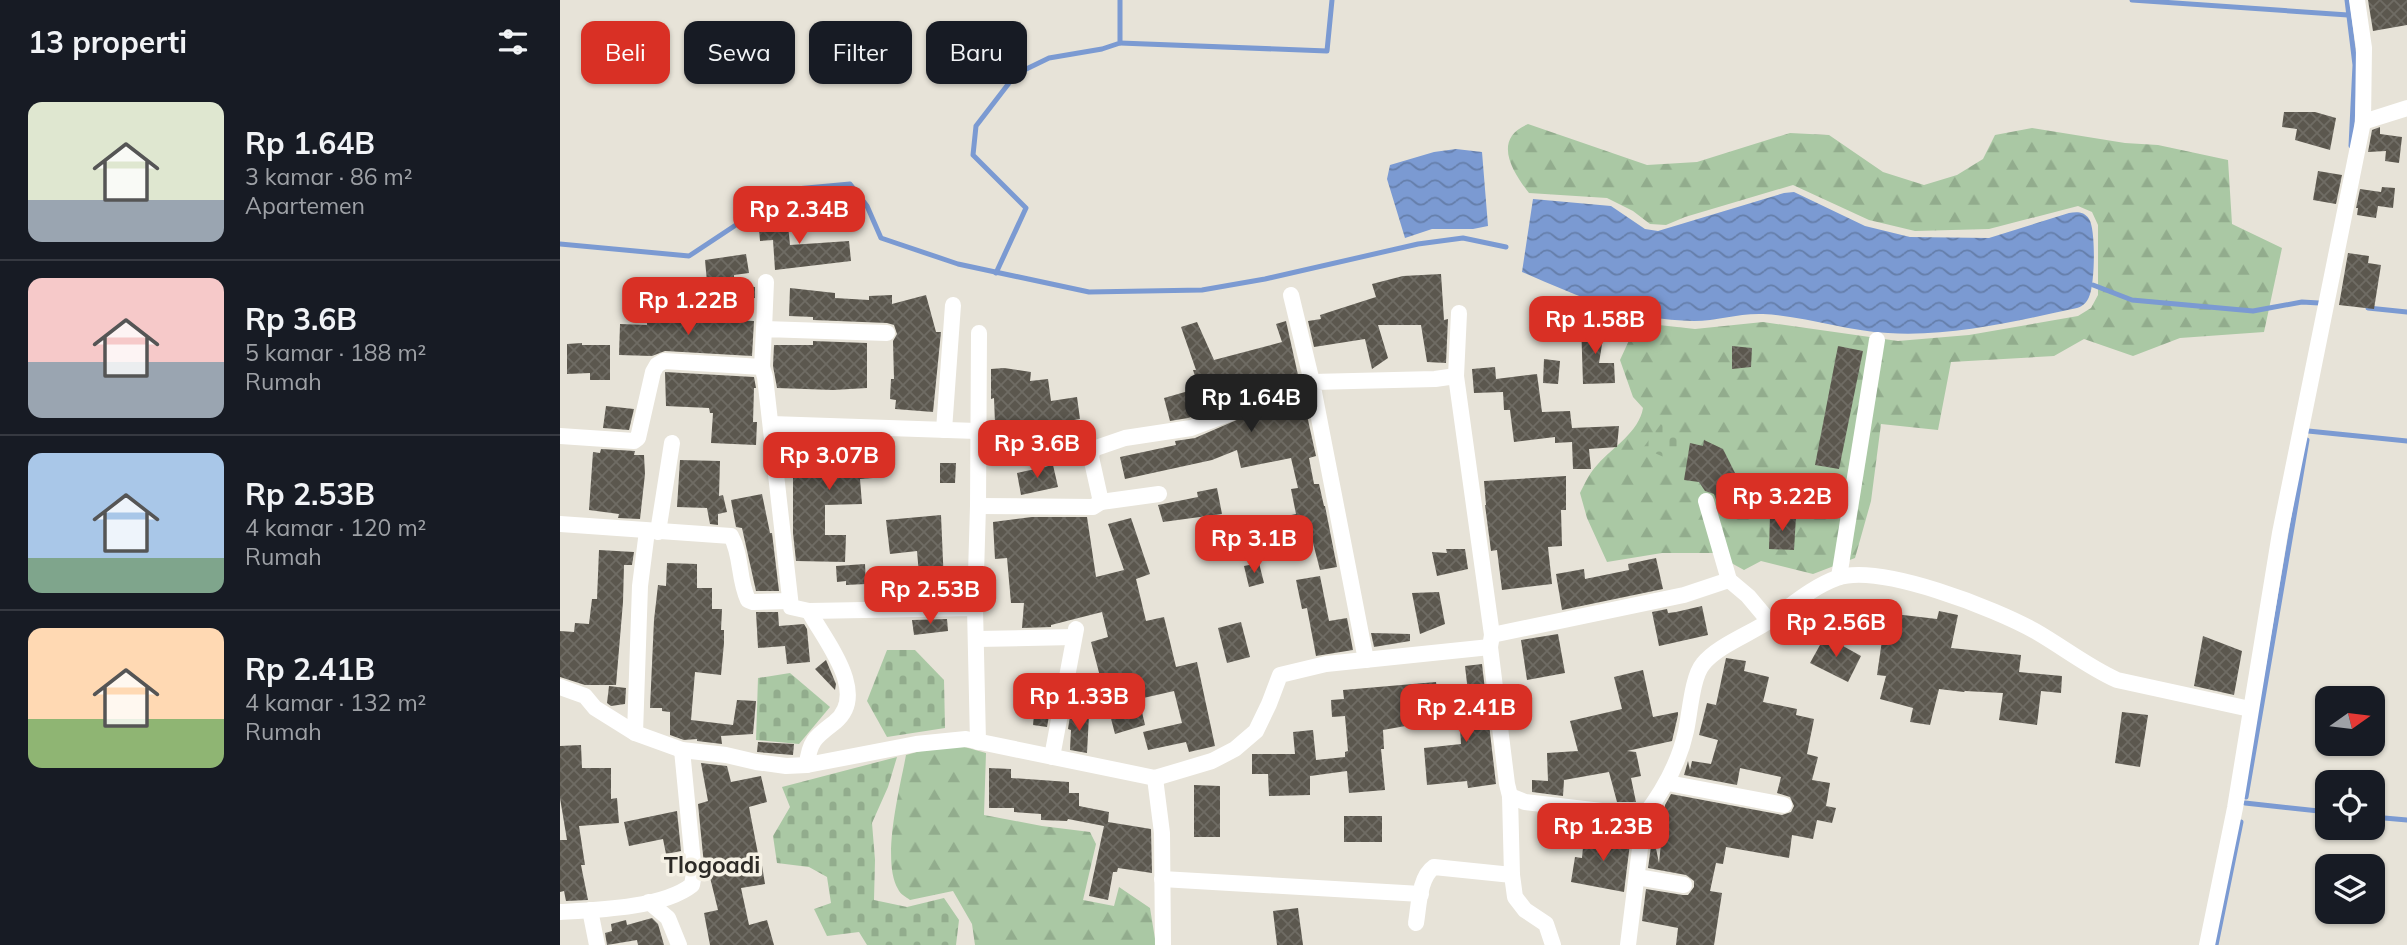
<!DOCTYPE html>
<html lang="id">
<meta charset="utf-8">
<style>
:root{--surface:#171b24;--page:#20242c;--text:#f1f3f6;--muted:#9ea1a6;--line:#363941;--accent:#d93025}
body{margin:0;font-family:Mulish,sans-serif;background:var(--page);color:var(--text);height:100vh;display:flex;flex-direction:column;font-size:26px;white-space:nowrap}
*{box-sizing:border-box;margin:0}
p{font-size:23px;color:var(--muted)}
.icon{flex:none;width:38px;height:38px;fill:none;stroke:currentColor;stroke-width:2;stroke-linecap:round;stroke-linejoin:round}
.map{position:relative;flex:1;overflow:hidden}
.drawer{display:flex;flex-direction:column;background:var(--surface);width:560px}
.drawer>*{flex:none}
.top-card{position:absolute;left:21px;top:21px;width:665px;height:63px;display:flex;gap:14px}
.needle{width:46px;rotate:76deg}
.tools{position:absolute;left:1755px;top:686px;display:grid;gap:14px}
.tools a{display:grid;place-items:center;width:70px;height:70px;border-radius:14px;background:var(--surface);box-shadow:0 2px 5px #0004;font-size:35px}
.price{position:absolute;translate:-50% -60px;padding:0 16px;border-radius:14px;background:var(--accent);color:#fff;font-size:23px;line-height:46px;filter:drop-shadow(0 2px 4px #0008)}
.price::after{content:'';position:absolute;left:50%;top:42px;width:21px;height:16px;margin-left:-10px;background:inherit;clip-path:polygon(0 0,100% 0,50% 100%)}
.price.selected{background:#222;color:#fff}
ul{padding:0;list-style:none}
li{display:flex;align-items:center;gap:21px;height:175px;padding:0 28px}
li+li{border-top:2px solid var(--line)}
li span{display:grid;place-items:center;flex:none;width:196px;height:140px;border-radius:14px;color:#555}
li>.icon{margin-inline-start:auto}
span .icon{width:84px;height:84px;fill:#fffc;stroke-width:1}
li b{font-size:30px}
h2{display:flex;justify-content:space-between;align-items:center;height:84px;padding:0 28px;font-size:30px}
.pill{padding:0 24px;border-radius:14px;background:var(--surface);box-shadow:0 2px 5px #0004;font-size:24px;line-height:63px}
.pill.selected{background:var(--accent);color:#fff}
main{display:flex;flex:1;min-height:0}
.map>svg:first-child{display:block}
.forest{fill:url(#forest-firs)}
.cemetery{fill:url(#cemetery-stones)}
.water{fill:url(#water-waves)}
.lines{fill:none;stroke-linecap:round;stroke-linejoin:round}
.stream{stroke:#7b9ad2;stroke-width:5}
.building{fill:url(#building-cross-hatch)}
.street{stroke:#fff;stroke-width:16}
.labels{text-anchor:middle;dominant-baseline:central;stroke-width:7;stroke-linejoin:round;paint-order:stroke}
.quarter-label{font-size:23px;font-weight:bold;fill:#2c2a26;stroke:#f5f1e5}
</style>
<main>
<section class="drawer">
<h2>13 properti<svg class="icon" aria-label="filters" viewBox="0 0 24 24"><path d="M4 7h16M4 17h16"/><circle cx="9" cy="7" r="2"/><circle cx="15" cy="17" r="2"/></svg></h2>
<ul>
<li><span style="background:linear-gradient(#dfe7d0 70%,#9aa5b1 0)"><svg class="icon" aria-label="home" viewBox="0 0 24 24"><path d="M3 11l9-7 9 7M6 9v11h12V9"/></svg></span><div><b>Rp 1.64B</b><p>3 kamar · 86 m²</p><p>Apartemen</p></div></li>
<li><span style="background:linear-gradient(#f6c9c9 60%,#9aa5b1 0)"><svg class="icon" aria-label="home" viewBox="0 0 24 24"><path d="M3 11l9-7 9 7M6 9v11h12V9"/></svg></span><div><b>Rp 3.6B</b><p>5 kamar · 188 m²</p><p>Rumah</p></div></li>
<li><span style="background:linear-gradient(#a9c7e8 75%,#7fa58c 0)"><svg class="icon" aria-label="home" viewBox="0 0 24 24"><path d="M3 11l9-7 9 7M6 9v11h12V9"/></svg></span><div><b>Rp 2.53B</b><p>4 kamar · 120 m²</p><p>Rumah</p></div></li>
<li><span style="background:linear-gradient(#ffd9b3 65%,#8fb573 0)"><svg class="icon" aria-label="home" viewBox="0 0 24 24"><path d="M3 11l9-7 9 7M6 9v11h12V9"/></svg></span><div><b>Rp 2.41B</b><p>4 kamar · 132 m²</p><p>Rumah</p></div></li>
</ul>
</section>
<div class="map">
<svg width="1847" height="945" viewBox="0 0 1847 945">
<defs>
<pattern id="forest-firs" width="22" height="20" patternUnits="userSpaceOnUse" patternTransform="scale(1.75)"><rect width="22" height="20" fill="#aac8a4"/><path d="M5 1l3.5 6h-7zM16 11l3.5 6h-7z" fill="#92ac8d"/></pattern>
<pattern id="cemetery-stones" width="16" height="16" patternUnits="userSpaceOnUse" patternTransform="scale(1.75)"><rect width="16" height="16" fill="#aac8a4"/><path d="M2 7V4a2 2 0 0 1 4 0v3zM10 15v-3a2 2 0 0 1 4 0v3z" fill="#92ac8d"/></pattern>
<pattern id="water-waves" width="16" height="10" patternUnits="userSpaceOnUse" patternTransform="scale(1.75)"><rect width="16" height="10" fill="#7b9ad2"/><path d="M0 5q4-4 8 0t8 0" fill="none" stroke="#657eaa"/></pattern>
<pattern id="building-cross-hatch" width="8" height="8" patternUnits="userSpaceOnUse" patternTransform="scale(1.75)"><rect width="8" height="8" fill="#5b574e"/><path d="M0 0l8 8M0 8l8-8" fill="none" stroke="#6f6c64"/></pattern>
</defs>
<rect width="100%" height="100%" fill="#e7e3d8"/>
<g class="forest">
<path d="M968 124 1087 165 1137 162 1230 133 1269 135 1323 172 1364 185 1397 175 1423 159 1435 135 1472 128 1565 143 1598 145 1668 160 1672 224 1722 248 1704 332 1620 338 1573 356 1524 339 1494 356 1391 362 1378 430 1321 424 1311 501 1295 558 1253 574 1201 561 1184 570 1153 553H1102L1047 562 1027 518 1020 493C1025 483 1030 472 1038 464 1053 447 1079 432 1083 408L1073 397 1060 360 1071 336 1090 324 1135 329 1203 322 1338 341 1409 335 1518 316 1531 308 1538 295V225L1532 212 1518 206 1429 229 1355 231 1309 220 1233 185 1125 217 1106 225 1090 224 1073 211 1047 198 969 193C952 171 932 139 968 124Z"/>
<path d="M401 746 426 753 424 815 482 826 530 832 536 844 523 900 554 906 559 887 590 908 596 945H415L412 924 393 891 350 900C346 897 340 894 338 889 321 860 340 788 346 755L368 749Z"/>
</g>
<g class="cemetery">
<polygon points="1101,424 1119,438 1113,461 1083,448"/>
<polygon points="327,650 355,650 384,680 385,728 327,737 307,701"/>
<polygon points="230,673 270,707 239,744 196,740 198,678"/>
<polygon points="337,757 328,787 312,823 315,860 314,900 347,907 384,898 399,920 396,945 307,945 299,932 267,936 254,909 271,903 267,877 249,867 217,863 213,836 230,807 222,787"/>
</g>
<g class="water">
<polygon points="896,149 922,152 928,226 913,229 872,229 845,238 827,179 830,165 874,152"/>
<path d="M1234 192 1305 226 1350 237 1429 238 1509 213C1516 212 1524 211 1529 219 1536 229 1535 285 1529 297 1527 302 1523 306 1517 308 1456 321 1391 337 1328 333 1286 331 1245 316 1203 314 1179 313 1157 321 1134 321 1071 321 1018 296 962 272L973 199 1051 206 1085 229 1098 231 1224 193Z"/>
</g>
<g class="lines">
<g class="stream">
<polyline points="1572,0 1788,15"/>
<polyline points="1787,0 1795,65 1791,146"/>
<polyline points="560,43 767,51 772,0"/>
<polyline points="0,244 129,256 197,211 236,189 290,184 307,206 321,238 398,264 529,292 642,290 705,279 858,244 903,238 946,247"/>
<polyline points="436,273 466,208 413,155 416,126 456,74 489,58 542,49 560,43 560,0"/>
<polyline points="1533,285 1572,300 1693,311 1742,302 1759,303"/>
<polyline points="1808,308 1847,312"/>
<polyline points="1748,431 1847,441"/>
<polyline points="1686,797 1747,440"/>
<polyline points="1685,803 1768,812"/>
<polyline points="1813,817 1847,820"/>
<polyline points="1656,945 1681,822"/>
</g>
</g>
<g class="building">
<polygon points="1808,0 1847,0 1847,25 1813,31"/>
<polygon points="1724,112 1755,112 1776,118 1770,150 1735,140 1737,129 1722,127"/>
<polygon points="1820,127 1820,134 1842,137 1839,163 1825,161 1826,151 1808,152 1812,130"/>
<polygon points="1758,171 1782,175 1776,204 1753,200"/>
<polygon points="1822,187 1835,188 1833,208 1818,206 1816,218 1797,215 1798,208 1796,208 1800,189 1821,192"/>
<polygon points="227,214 230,245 289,241 291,261 215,270 213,240 200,241 198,217"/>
<polygon points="1788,253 1809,256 1808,263 1821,265 1814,309 1779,305"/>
<polygon points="186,254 189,273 174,275 174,286 195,287 195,298 149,304 145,260"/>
<polygon points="881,274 884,320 888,319 886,363 867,362 861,325 818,325 828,358 812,369 805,339 754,347 748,321 761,319 760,315 816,297 812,284 843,276"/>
<polygon points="230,288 275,293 275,298 309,300 309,296 332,295 332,304 366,295 376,332 381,332 373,412 335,409 336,400 330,399 331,379 334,379 333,341 337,334 334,325 327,323 253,320 253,317 229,316"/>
<polygon points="114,317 194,321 192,356 105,351 92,356 59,355 60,324 87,325 87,322 115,322"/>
<polygon points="726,321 756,456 749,458 754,484 759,484 764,506 765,506 777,567 760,570 753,543 729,549 728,546 696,551 691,523 736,514 731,489 738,488 731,458 681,468 677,450 652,460 565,479 560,457 616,445 615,441 635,438 679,419 681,409 672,403 628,418 610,421 604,398 639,388 633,370 636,370 621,327 637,322 654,360 722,342 716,324"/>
<polygon points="1021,322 1045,326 1039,363 1054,363 1055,383 1023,384"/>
<polygon points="253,341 307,343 307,388 273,390 217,388 213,366 214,345 253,345"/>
<polygon points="22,343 22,345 50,345 50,380 30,380 30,373 7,374 7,344"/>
<polygon points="1172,346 1192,348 1191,367 1172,369"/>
<polygon points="1278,346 1303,351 1279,469 1255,465"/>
<polygon points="984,359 1000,361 998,384 983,383"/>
<polygon points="935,367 936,379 977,374 982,412 1010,411 1012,428 1059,426 1057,447 1029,449 1031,469 1013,469 1012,442 995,443 995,437 954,442 950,410 944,410 943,392 914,393 912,369"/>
<polygon points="444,368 471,372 470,381 488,379 491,401 517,397 520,419 514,420 519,441 456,448 453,422 435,423 434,398 431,399 431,369"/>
<polygon points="105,372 194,377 196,388 194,388 193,422 197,422 196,445 151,443 153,413 150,413 149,408 106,406"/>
<polygon points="46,406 74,409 69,430 43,428"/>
<polygon points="274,440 298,441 298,448 328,449 328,474 326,477 300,479 302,504 265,505 265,535 286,535 285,562 236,561 233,533 233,474 237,474 235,443"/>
<polygon points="1144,440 1163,449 1186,495 1158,505 1154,494 1145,491 1139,482 1124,480 1130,443 1143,446"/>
<polygon points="41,449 75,451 74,455 84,455 85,474 80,519 58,518 59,514 29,510 33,452 40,453"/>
<polygon points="120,460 160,461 159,496 163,495 167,512 158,514 158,525 150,524 147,508 117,507"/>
<polygon points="380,463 396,463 395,483 380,483"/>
<polygon points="493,465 498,487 461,495 457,473"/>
<polygon points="1006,476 1006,510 1001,510 1002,546 988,547 992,584 942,590 937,550 931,551 925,505 926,505 924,481"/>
<polygon points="657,488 662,514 603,522 598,505 638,497 637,492"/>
<polygon points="202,494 210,533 212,533 219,591 196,591 182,528 176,527 171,500"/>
<polygon points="381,515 384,584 360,586 357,551 330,554 326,520"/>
<polygon points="1210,515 1236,517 1234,550 1209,549"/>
<polygon points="472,517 527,517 536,577 564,570 548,524 571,518 590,574 576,579 586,621 604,617 616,667 637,662 655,746 629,752 626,742 588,750 583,732 622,723 614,691 579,699 585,725 555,734 531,642 548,637 542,612 491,625 491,627 462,628 464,603 451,603 447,558 435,559 433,522"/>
<polygon points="886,549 905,549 908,569 877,576 872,552 887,553"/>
<polygon points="39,550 74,552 72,565 64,565 63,602 56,685 25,685 0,677 0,631 14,632 15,623 29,624 32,599 37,599"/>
<polygon points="1096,558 1103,589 1002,610 996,574 1024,569 1025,579 1069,570 1068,564"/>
<polygon points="107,563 137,564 137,588 152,588 152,609 162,609 161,630 164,630 164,643 161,675 135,672 131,720 173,725 177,700 196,701 193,734 161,736 162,744 137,741 137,739 124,740 110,735 110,712 102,711 102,708 90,708 94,620 98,585 106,586"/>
<polygon points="699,563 704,583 689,587 684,566"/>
<polygon points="305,564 306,584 286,585 286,581 277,582 276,566"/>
<polygon points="760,576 769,621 787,618 793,650 756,656 747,608 742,609 736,580"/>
<polygon points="879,592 885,624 860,634 852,593"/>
<polygon points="1142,606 1148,635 1099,646 1092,612 1107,609 1108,613 1116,612"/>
<polygon points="1379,611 1398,615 1391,648 1461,655 1459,672 1502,676 1501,693 1481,691 1477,725 1439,720 1443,693 1405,691 1404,692 1379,689 1370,725 1350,722 1353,708 1320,699 1326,676 1317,675 1326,613 1377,619"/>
<polygon points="196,612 218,612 219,626 244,624 247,629 250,662 227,664 225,646 198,648"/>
<polygon points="387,619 388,631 354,635 352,620"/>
<polygon points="681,622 690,657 667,663 658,628"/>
<polygon points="811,633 850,634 850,641 814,647"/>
<polygon points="998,634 1005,673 967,680 961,640"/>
<polygon points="1265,636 1301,656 1288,682 1250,663"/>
<polygon points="1643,636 1682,651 1674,695 1634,686"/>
<polygon points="1166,658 1186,661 1184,671 1209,677 1203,702 1237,709 1236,715 1254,719 1247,754 1258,757 1252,780 1270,783 1266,806 1276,808 1272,823 1257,820 1253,839 1232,835 1229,858 1166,847 1163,864 1156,863 1150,891 1162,893 1154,945 1116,945 1118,928 1082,921 1086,889 1123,895 1128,895 1134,887 1134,881 1126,875 1088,868 1092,839 1094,839 1099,863 1105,805 1111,794 1222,815 1231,812 1234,806 1230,797 1217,793 1221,777 1180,768 1177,785 1124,775 1128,761 1130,770 1132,761 1151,764 1158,740 1139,735 1147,703 1156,705"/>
<polygon points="266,660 276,684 275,690 255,669"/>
<polygon points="922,664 936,784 908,788 907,781 867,785 864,748 901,744 900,728 912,727 905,666"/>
<polygon points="1083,670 1093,717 1118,712 1118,715 1112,741 1067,751 1076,752 1081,776 1071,778 1076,802 1057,802 1049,772 1004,780 1003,796 972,792 972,780 988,781 987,753 1018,751 1010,721 1062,709 1054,677"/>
<polygon points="876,682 880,710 849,714 851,725 823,730 824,749 821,749 825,790 789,793 787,771 750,776 750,795 709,796 708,774 692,774 692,754 735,754 733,732 753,730 756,760 785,757 785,752 788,751 785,716 772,717 771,700 784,699 783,690"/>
<polygon points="477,685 494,687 487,727 473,725"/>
<polygon points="49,686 66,688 65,704 51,706 47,703"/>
<polygon points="1562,712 1588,715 1580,767 1555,763"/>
<polygon points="529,715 527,753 510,750 511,730 508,729 510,716"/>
<polygon points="198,742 234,744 233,755 197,752"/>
<polygon points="21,745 22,768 51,768 51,799 57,798 59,823 19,826 25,865 21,865 28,900 6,901 4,891 0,892 0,840 7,840 0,798 0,746"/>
<polygon points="141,763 167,766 171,782 201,776 207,802 189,807 199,859 201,859 205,884 181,888 189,925 207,920 214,945 150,945 144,913 158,910 147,865 144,865 138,804 148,801"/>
<polygon points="429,768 451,769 451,778 509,782 509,793 519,793 519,806 549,812 548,822 591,829 592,873 558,868 557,872 553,872 548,900 529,896 544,826 508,819 507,821 481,820 481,814 454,812 454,808 429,808"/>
<polygon points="634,785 660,786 660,837 634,837"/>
<polygon points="117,811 121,851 106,854 103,839 69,846 64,822"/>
<rect x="784" y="816" width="38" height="26"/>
<polygon points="1059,833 1071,835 1064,892 1011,882 1015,857 1022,858 1024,837 1058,839"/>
<polygon points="738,908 743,945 717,945 713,911"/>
<polygon points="92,918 98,924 104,945 78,945 77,940 47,945 45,933 52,931 51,924 66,920 67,925"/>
</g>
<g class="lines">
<g class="street">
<polyline points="1803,122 1847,108"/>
<polyline points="731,295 752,382"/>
<polyline points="204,329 206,282"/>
<polyline points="202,367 204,329 327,333"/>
<polyline points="896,376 899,313"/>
<polyline points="211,424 417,431"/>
<polyline points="384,430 393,305"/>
<polyline points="0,436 74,441 78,438 93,372 97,365 104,361 202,367 205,377 231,607 249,611 415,608 418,742"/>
<polyline points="1146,501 1169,580 1188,596 1209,621"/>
<polyline points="541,502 599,494"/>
<polyline points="418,506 533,507 541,502 531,457 533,449 565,438 631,428 671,413"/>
<path d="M0 524 171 536C182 556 178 579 188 600L193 602 229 601"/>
<polyline points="98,532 112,443"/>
<polyline points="1279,577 1317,340"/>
<polyline points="415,608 418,506 419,333"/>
<polyline points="932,635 1124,595 1169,580"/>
<polyline points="417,639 514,637"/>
<polyline points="806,660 752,382 875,379 896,376 932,635 930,647 947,784 950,796 952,875 955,897 965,910 986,924 993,945"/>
<polyline points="0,687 25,696 35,708 75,733 122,750 166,755 196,762 226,766 247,765 356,744 406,739 595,778 652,761 675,749 696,731 709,704 720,675 766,664 930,647"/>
<polyline points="500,707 536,702"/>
<polyline points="75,733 80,586 87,531"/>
<polyline points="492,757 516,629"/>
<path d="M247 765C249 740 257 736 275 722 310 693 264 640 249 611"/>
<polyline points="595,778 602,833 603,945"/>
<polyline points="1108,783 1224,805"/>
<path d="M950 796 965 802 1084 816C1104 790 1119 763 1126 731 1130 713 1132 677 1143 664 1157 646 1190 634 1209 621 1231 606 1252 587 1277 578 1320 563 1436 609 1475 631 1503 647 1528 667 1557 680L1690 709"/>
<polyline points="1077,877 1124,885"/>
<polyline points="602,879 861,894"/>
<polyline points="89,902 108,918 119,945"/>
<polyline points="30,910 37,945"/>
<path d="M0 912C37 910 103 908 132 885L134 873 122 750"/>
<path d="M856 923C859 906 859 877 874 867L952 875"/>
<polyline points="1068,945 1084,816"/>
<polyline points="1647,945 1675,808 1720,533 1803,122 1804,48 1797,0"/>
</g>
</g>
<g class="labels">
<g class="quarter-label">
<text x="152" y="864">Tlogoadi</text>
</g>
</g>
</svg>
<div class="tools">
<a><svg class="needle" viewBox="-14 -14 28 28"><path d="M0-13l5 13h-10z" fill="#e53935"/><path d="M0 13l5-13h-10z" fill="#9ea1a6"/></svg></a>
<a><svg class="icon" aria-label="locate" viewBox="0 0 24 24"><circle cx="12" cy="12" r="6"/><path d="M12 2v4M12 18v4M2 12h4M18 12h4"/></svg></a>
<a><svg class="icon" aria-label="layers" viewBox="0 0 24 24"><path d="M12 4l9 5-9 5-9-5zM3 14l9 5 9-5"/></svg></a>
</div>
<b class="price" style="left:239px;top:246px">Rp 2.34B</b>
<b class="price" style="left:128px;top:337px">Rp 1.22B</b>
<b class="price" style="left:1035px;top:356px">Rp 1.58B</b>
<b class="price selected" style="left:691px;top:434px">Rp 1.64B</b>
<b class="price" style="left:477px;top:480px">Rp 3.6B</b>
<b class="price" style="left:269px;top:492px">Rp 3.07B</b>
<b class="price" style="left:1222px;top:533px">Rp 3.22B</b>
<b class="price" style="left:694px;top:575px">Rp 3.1B</b>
<b class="price" style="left:370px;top:626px">Rp 2.53B</b>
<b class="price" style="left:1276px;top:659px">Rp 2.56B</b>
<b class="price" style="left:519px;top:733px">Rp 1.33B</b>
<b class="price" style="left:906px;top:744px">Rp 2.41B</b>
<b class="price" style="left:1043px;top:863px">Rp 1.23B</b>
<div class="top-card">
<a class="pill selected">Beli</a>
<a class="pill">Sewa</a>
<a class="pill">Filter</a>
<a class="pill">Baru</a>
</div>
</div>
</main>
